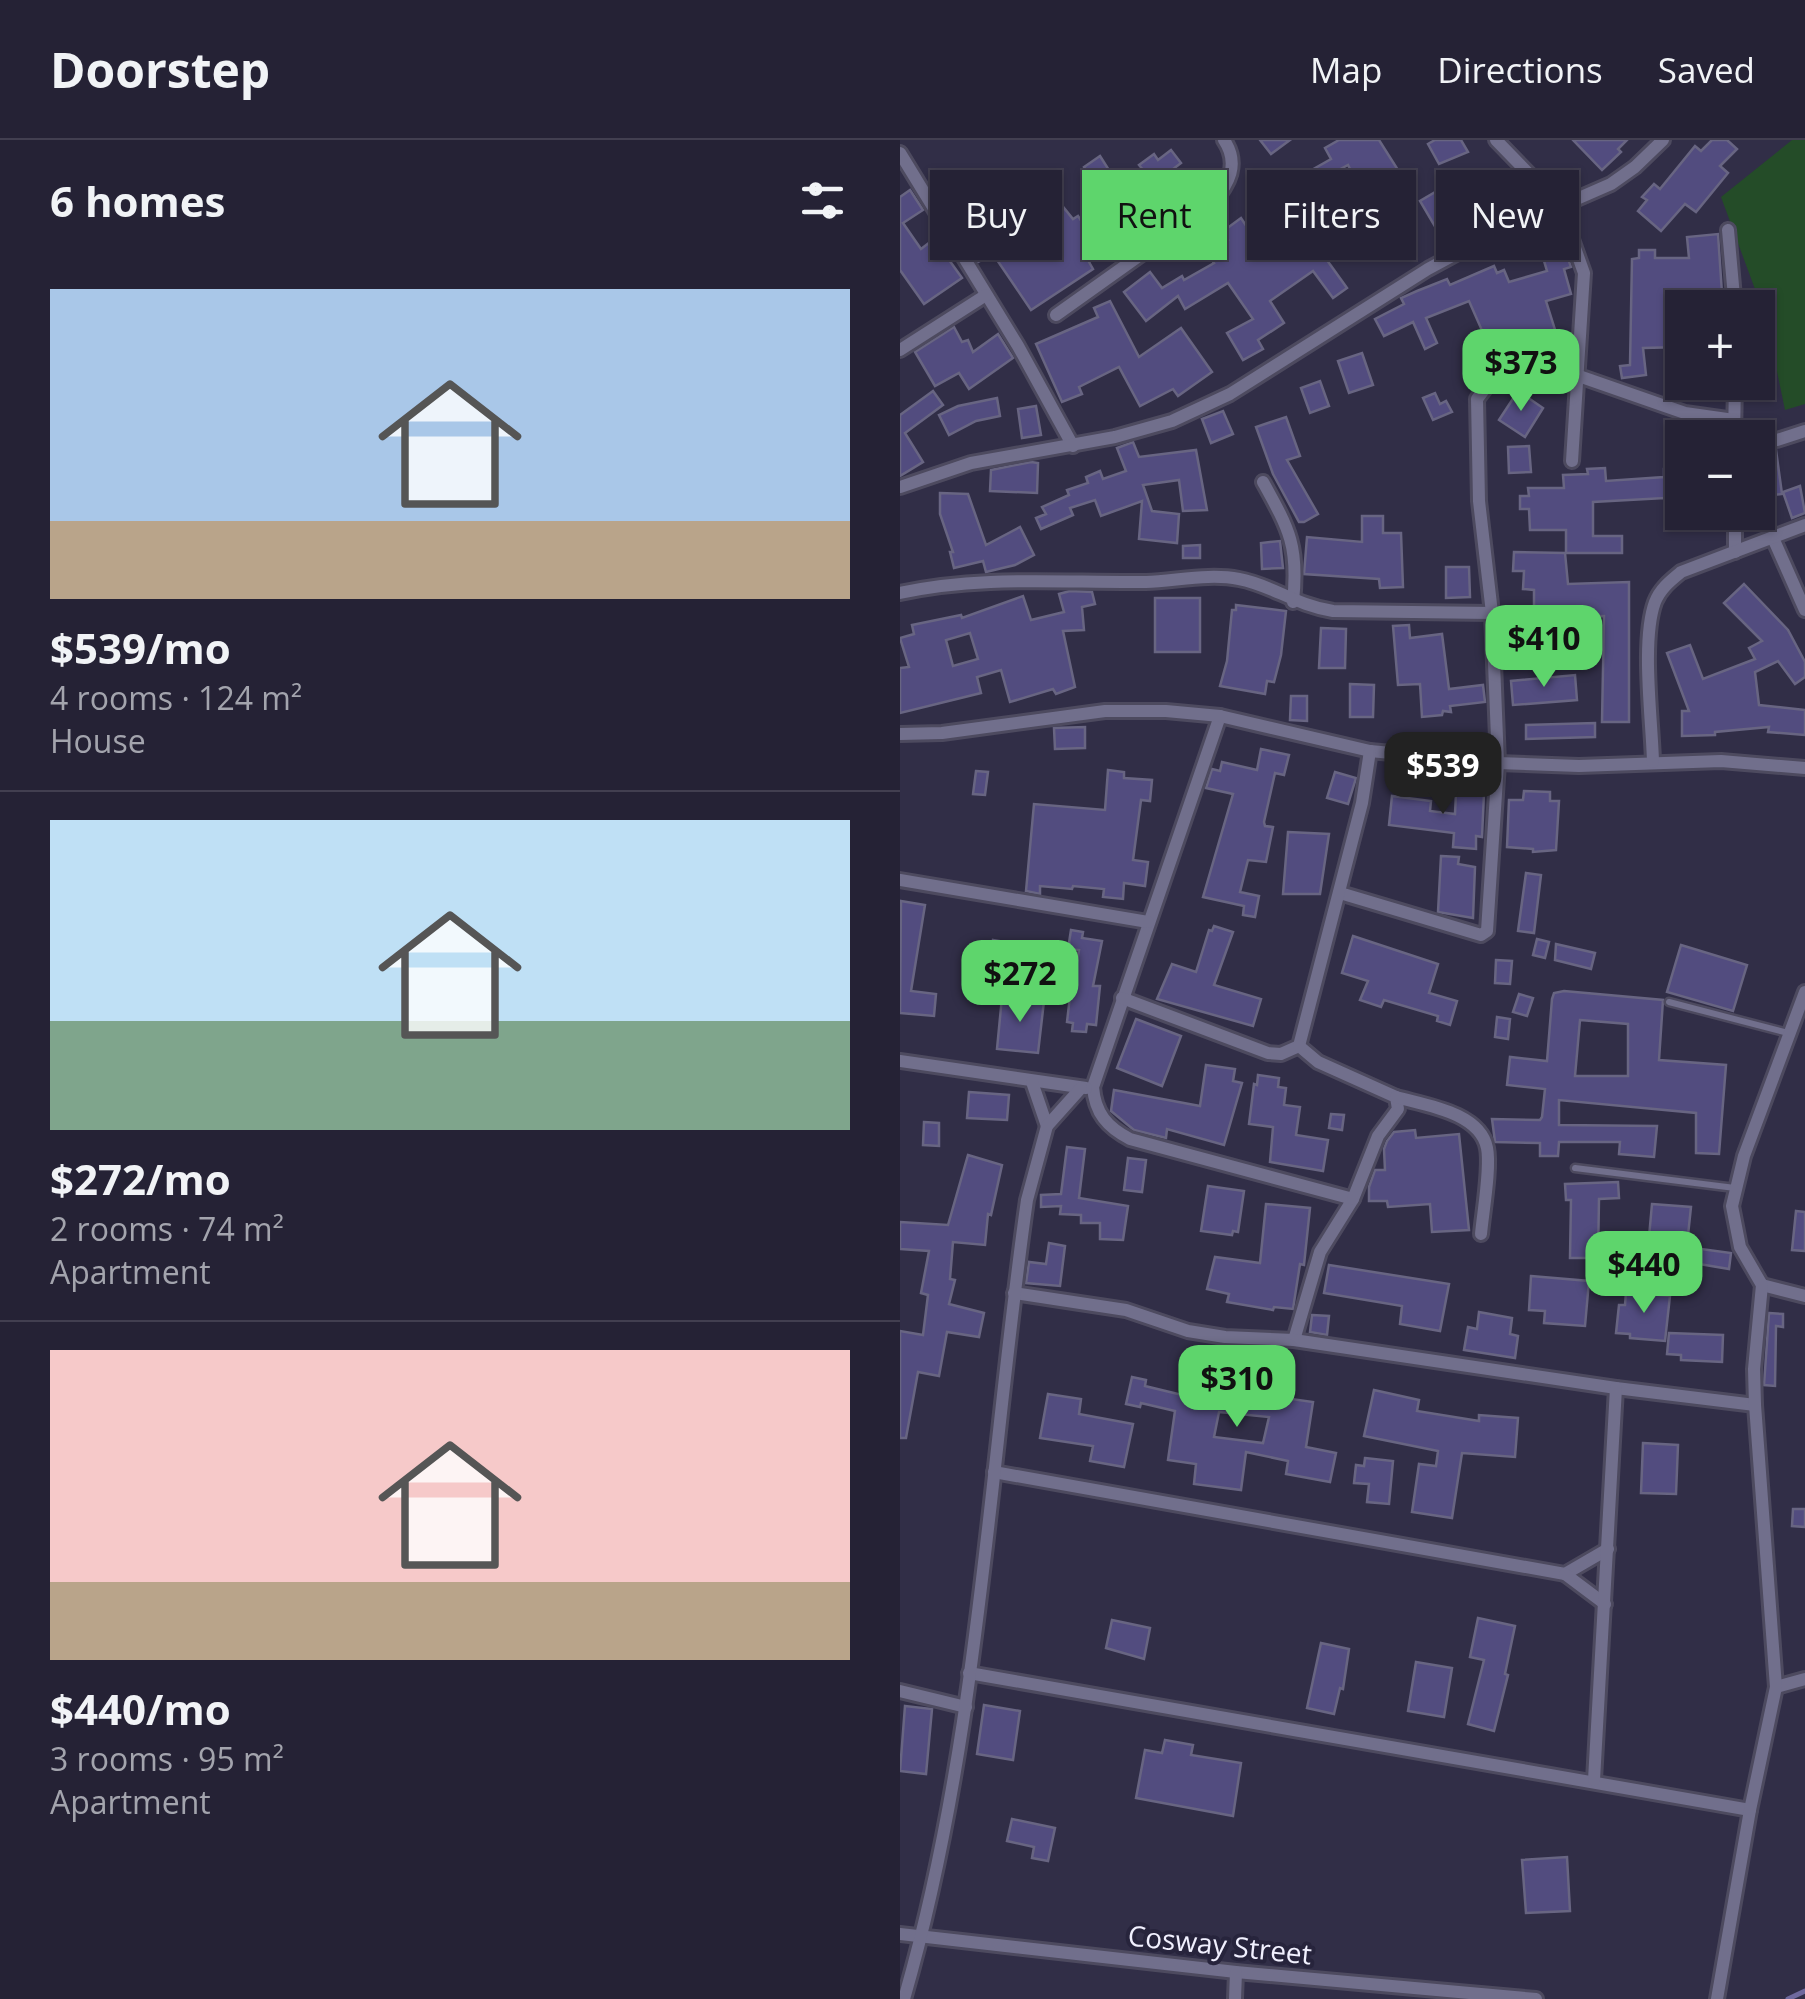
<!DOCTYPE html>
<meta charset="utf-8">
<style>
:root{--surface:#252235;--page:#2d2a3d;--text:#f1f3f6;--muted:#a3a4ad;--line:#423f50;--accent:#5ed56c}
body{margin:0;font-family:"Open Sans",sans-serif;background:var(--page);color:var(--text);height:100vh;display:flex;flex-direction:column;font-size:38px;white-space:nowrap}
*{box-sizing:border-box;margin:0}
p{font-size:32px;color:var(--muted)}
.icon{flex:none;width:55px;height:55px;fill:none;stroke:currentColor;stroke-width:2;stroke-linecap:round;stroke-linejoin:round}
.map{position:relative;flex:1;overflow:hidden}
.panel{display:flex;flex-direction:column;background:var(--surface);width:900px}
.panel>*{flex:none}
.banner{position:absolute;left:30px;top:30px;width:725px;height:90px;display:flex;gap:20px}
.fabs{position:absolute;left:765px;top:150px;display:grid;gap:20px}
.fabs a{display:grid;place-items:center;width:110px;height:110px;border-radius:0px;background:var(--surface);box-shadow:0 2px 8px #0004,0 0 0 2px var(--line);font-size:50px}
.price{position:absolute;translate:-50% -85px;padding:0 22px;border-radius:20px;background:var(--accent);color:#111;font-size:32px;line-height:65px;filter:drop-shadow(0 2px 5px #0008)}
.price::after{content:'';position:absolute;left:50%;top:60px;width:30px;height:22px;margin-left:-15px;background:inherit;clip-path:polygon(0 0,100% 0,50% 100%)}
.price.on{background:#222;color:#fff}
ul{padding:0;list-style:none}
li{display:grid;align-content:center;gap:20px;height:530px;padding:0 50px}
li+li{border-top:2px solid var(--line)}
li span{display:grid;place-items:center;height:310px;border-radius:0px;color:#555}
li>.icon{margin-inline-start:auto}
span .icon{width:180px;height:180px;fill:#fffc;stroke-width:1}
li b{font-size:42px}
h2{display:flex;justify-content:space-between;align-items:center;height:120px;padding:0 50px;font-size:42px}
.chip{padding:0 35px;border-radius:0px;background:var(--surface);box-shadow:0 2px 8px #0004,0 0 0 2px var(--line);font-size:35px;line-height:90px}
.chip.on{background:var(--accent);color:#111}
header{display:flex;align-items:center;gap:60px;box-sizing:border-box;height:140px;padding:0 50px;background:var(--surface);border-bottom:2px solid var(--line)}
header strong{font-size:48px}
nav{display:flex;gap:55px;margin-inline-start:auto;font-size:35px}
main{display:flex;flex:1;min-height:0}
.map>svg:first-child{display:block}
.green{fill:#244c28}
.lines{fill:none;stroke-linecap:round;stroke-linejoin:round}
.stream{stroke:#6f699e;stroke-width:5}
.building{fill:#524c7f;stroke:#686582;stroke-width:2.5;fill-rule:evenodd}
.service-casing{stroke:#4d4a5f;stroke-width:11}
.minor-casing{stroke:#4d4a5f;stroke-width:18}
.service{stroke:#716f8c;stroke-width:6}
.minor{stroke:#716f8c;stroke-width:12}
.labels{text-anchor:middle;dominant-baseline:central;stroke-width:8;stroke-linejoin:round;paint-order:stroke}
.street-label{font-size:28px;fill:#f1f0fe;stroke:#27243c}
</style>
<header>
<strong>Doorstep</strong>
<nav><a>Map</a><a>Directions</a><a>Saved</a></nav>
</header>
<main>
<section class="panel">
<h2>6 homes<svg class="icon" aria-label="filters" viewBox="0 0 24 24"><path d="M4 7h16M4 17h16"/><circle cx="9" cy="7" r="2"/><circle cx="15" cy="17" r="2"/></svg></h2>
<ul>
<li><span style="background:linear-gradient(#a9c7e8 75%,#b9a48a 0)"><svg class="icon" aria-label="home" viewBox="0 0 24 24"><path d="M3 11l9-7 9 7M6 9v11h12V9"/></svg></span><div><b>$539/mo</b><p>4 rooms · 124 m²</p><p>House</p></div></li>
<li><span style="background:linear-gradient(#bfe0f5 65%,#7fa58c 0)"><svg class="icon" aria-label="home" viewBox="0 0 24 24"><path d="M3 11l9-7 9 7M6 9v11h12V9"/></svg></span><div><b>$272/mo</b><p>2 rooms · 74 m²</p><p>Apartment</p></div></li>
<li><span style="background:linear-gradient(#f6c9c9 75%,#b9a48a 0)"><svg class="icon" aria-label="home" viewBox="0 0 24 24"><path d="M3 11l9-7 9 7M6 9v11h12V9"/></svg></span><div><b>$440/mo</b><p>3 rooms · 95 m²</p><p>Apartment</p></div></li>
</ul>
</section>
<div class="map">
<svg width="905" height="1859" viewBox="0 0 905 1859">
<rect width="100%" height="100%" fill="#312e47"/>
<polygon class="green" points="892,0 905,0 905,264 885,270 866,179 821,57"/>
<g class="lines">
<polyline class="stream" points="888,1859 905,1851"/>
</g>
<g class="building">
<polygon points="360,0 390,0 371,14"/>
<polygon points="439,0 479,0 505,41 467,62 448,25 424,38 436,58 417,69 442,102 424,116 447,148 433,158 413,131 370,161 384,183 358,200 363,209 343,220 327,193 353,179 328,143 285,169 278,156 246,181 224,152 250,132 262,148 282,136 284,140 314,123 307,113 328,100 322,92 341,78 349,90 391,62 386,54 406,40 403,35 431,19 425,8"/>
<polygon points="535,0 561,0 568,12 539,24 528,4"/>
<polygon points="673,0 727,0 718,9 721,12 702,30"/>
<polygon points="812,0 827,0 837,9 820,26 828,33 796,72 785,64 761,91 738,71 747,60 742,57 754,44 760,49 795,6 801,11"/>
<polygon points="271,10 281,23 243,52 233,39 244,31 239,25 254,14 258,20"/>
<polygon points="200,16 226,57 209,67 184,27"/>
<polygon points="75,33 104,73 143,42 173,79 178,76 203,113 189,122 193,129 131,170 93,114 78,122 61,91 64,89 42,55"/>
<polygon points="10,50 23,70 3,83 21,109 34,99 62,138 24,164 0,130 0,57"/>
<polygon points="537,51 556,85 540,95 520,61"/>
<polygon points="657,88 671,127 664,129 671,154 646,161 662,212 619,226 617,218 580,233 566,203 584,195 569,161 526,178 537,203 525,209 513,182 484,196 475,179 504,164 501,158 517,151 547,139 550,145 594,126 597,133 604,130 609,142 647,131 636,94"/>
<polygon points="818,94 823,168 782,168 782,207 743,208 746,235 722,238 720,226 730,225 732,119 739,118 739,110 755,110 755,118 789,118 787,97"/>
<polygon points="210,161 239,217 281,188 312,232 278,256 273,249 240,266 219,227 179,247 182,254 162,262 136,204 198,177 194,168"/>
<polygon points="54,187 62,202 68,200 73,212 98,194 113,218 69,249 59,233 35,246 15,212"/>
<polygon points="462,213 473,245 449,253 438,221"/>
<polygon points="420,241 429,266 410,273 401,248"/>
<polygon points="33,251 43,265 5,293 23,322 0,336 0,275"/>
<polygon points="618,251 643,268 625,297 599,280"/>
<polygon points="535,253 540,264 546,261 552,272 533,280 523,258"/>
<polygon points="97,258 100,276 76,281 49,295 39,275 58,266"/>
<polygon points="136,266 141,295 122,298 118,269"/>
<polygon points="323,271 333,294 311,303 302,279"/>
<polygon points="386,277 400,316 387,320 418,374 404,382 399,382 373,334 356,287"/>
<polygon points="233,302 239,317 296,310 307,370 283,371 279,340 243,345 252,371 279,374 277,403 239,399 242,361 201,376 195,360 170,368 173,375 141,389 136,378 146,374 142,367 169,355 167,350 188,343 186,337 200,331 203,339 226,331 217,308"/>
<polygon points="629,306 631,332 609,333 608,307"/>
<polygon points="858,310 876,310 882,354 862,356"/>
<polygon points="131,322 138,323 137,353 90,351 91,330"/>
<polygon points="705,328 706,341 764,337 764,329 782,328 782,364 766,365 765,358 693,362 693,396 722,396 722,413 666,413 666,390 630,390 629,369 620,369 620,356 629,356 628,348 664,348 663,335 688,334 687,329"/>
<polygon points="900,346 905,373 892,378 883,352"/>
<polygon points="40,353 68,354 86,405 120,387 134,415 115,425 86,432 83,421 54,428 50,412 53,412 40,374"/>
<polygon points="462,376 483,376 483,393 501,393 503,447 480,448 479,439 404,434 407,397 462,402"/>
<polygon points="380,401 383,428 362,429 361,403"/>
<polygon points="300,405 300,418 283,418 283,406"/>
<polygon points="614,412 665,413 668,444 729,442 729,582 702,582 704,476 673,477 673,484 662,484 663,513 614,513 614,490 634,490 634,450 623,449 624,431 613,431"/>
<polygon points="546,427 569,427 570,457 546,458"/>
<polygon points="844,444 888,490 905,522 905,537 895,544 878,521 855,532 859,565 905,570 905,595 868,592 869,587 815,592 815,595 782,596 782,571 789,571 767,513 790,505 803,539 855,519 849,508 862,501 824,463"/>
<path d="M170 451 192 452 195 464 182 467 184 490 163 491 175 547 156 554 153 549 110 562 101 530 77 537 81 553 0 573V528L9 527 0 498 14 494 12 485 61 475 62 478 123 456 131 480 164 472 159 454ZM70 493 78 519 53 526 46 500Z"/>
<rect x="255" y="458" width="45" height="54"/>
<polygon points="336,465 386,471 381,515 374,542 367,541 365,554 320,546 327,521 332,470 336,470"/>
<polygon points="509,485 510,498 542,494 549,549 583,545 585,562 550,566 551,572 543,571 542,575 522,577 520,544 498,545 493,486"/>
<polygon points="421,488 446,489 445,528 419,528"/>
<polygon points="675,535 677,560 613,565 611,541"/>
<polygon points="450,544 474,545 473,577 450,577"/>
<polygon points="391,556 407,556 407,581 390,580"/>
<polygon points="695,583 695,597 626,599 626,585"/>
<polygon points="185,587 185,608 155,609 154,588"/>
<polygon points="361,609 389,615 384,635 375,633 364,682 365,686 373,687 366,722 348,720 340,752 359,756 355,777 343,775 344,766 303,757 333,654 306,648 312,629 320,631 322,622 357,630"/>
<polygon points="208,630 224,632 224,638 252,640 250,661 241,660 233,720 248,722 245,746 224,743 223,759 203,757 204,749 173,746 172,749 140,746 140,754 126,751 134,664 205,670"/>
<polygon points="76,631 88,632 85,655 73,654"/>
<polygon points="435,632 456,638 448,664 427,658"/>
<polygon points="624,651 650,652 650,661 659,661 656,710 633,712 633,709 607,707 609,660 623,660"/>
<polygon points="556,652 584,653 582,697 576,696 576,709 553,707 554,693 489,685 492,656 531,661 530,671 555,674"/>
<polygon points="388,692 429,694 420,754 383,754"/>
<polygon points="541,716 559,717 558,724 575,727 573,778 538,772"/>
<polygon points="626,733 641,735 634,793 618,791"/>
<polygon points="1,761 25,765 11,851 36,854 34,876 0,873"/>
<polygon points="314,786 333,792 314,845 361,859 353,886 257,859 272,824 296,832 309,790 312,791"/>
<polygon points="171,790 183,792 182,798 202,801 193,846 200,846 196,885 187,884 186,892 172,891 173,883 167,882 170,856 158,855 160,838 174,840 179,810 168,809"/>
<polygon points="453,796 538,824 529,853 557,861 550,885 537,881 538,876 484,860 481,867 460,860 468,841 442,833"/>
<polygon points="637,799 649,802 645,818 633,815"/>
<polygon points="93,800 117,804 110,848 87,845"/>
<polygon points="656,804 695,813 691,829 655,820"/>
<polygon points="781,805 847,825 833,871 767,852"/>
<polygon points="596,820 612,821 610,844 595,843"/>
<path d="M664 851 763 860 759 920 826 925 819 1014 796 1013V973L659 960V985L757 986 754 1017 719 1014 720 1002H659L658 1016H640V1003L595 1002 592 979 640 980 642 977 645 949 607 945 610 917 647 921 652 859 654 853ZM680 880 728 884V936H675Z"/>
<polygon points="619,854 633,858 627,876 613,872"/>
<polygon points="102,857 144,861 138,913 97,909"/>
<polygon points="597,877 610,879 608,899 595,897"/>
<polygon points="236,879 281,896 262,946 217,928"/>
<polygon points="306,925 335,929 333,941 342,943 324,1005 267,989 266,998 234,990 211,971 214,950 300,966"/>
<polygon points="358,935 379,938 378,947 386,948 384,965 400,967 396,995 428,1000 423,1031 370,1022 373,987 349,984 354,944 357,945"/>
<polygon points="69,952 109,955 107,980 67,978"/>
<polygon points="431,974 444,975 442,990 429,988"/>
<polygon points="24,982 39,983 39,1006 23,1005"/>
<polygon points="515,990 516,998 559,994 569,1090 532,1092 530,1064 488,1067 487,1061 469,1061 469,1047 475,1030 485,1030 484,1009 487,1001 494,992"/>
<polygon points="167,1007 185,1009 179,1058 228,1066 223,1100 200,1099 200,1083 181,1083 181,1075 160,1074 161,1066 141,1067 141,1055 161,1054"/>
<polygon points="68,1015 102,1025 91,1075 88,1074 85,1105 53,1102 50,1139 55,1140 49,1164 84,1173 79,1197 47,1192 39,1236 18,1232 6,1298 0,1298 0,1191 23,1195 28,1155 21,1153 29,1111 0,1109 0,1082 48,1085"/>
<polygon points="228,1018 246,1020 242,1052 224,1050"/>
<polygon points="718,1042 719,1058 699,1059 698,1118 670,1118 671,1060 666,1060 665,1044"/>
<polygon points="308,1046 344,1051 338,1092 333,1091 332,1095 301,1091"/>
<polygon points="366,1064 410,1068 404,1125 400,1124 393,1169 374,1167 373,1170 327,1162 329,1154 307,1149 315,1117 360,1123"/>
<polygon points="752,1064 791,1067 787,1105 767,1103 766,1128 735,1126 735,1108 748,1108"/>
<polygon points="896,1071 905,1072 905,1111 892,1110"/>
<polygon points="149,1103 165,1106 160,1146 126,1143 129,1122 146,1124"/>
<polygon points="801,1109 831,1113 829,1129 799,1124"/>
<polygon points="429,1125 549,1144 540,1191 500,1184 502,1166 424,1153"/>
<polygon points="631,1136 689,1141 685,1186 644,1183 645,1171 629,1170"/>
<polygon points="726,1152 770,1156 765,1201 730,1198 730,1194 716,1193 719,1165 725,1165"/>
<polygon points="579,1172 612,1178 610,1194 618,1196 615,1218 564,1210 568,1187 577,1189"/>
<polygon points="869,1173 883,1174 883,1187 876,1186 875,1246 864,1245"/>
<polygon points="412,1175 429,1176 427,1195 410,1192"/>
<polygon points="769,1193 823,1195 822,1222 781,1220 781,1215 767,1214"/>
<path d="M330 1227 359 1229 356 1254 413 1262 406 1307 436 1313 430 1342 386 1334 388 1321 346 1312 341 1350 294 1344 296 1324 268 1320 275 1271 241 1263 240 1267 226 1264 232 1237 246 1240 245 1246 307 1261 309 1249 327 1253ZM319 1272 369 1277 363 1303 314 1297Z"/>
<polygon points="474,1250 519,1260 517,1271 579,1281 579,1275 618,1278 615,1317 562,1313 552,1378 512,1372 519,1324 536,1326 538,1311 464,1296"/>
<polygon points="148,1254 181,1259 179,1274 233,1284 224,1327 190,1321 193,1306 140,1298"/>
<polygon points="743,1303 778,1305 776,1354 741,1353"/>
<polygon points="465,1318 493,1321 489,1364 467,1362 469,1344 454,1343 456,1325 464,1326"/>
<polygon points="893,1369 905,1369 905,1387 892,1386"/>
<polygon points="578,1478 615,1486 605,1534 608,1535 594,1591 568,1584 584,1520 570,1517"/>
<polygon points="212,1480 250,1488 244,1519 206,1508"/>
<polygon points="421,1503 449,1509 443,1549 440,1548 434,1574 407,1568"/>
<polygon points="516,1522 552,1528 544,1577 508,1571"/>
<polygon points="84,1565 120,1571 113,1620 77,1614"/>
<polygon points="5,1566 32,1569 26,1634 0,1631"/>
<polygon points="265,1600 293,1605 291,1615 341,1623 333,1676 236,1658 245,1610 262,1613"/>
<polygon points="112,1679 155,1688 148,1721 132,1718 134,1707 107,1701"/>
<polygon points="667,1717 670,1771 626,1773 622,1720"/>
</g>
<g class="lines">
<defs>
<g id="service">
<polyline points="769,862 888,893"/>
<polyline points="675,1028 835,1048"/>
</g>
<g id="minor">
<polyline points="596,0 660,66 684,133 672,321"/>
<polyline points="0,13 118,206 173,306"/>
<polyline points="828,90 835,168"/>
<path d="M156 175 312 64C329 44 340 24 324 0"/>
<polyline points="0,210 86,155"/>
<polyline points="834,298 835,242"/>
<polyline points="858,300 877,300 905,291"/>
<path d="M363 342C389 389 399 406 393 462"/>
<polyline points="0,347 71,323 215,297 272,281 330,254 528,129 578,102 711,44 735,27 763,0"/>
<polyline points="835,372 835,412"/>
<polyline points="873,398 905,470"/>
<path d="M0 453C80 435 164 443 246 442 276 441 309 433 339 439 372 445 395 465 433 471L592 473"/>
<path d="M320 576 193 947C195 973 207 987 230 999L453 1059 420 1112 394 1200"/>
<polyline points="0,594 42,593 205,571 266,571 320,576 470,611 598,623 679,626 821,621 905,628"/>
<path d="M753 622C752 580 741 500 755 462 760 449 770 441 781 432L905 385"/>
<polyline points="0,740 248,782"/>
<polyline points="440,753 581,795 587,791 598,623 592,473 579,361 577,259 587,246 595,243 676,235 785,273 834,280"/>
<polyline points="222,858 368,913 381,914 399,906 462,663 470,611"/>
<polyline points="399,906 418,922 496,957 498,969 478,996 453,1059"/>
<polyline points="0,921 186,948"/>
<polyline points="132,942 147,986"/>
<path d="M496 957C524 965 580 972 587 1008 591 1027 583 1072 581 1094"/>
<polyline points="862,1145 905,1156"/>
<polyline points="114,1153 226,1170 288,1191 325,1197 394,1200 716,1248 855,1265"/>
<polyline points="94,1332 665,1434 708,1409"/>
<polyline points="665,1434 705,1464"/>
<polyline points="69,1533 850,1670"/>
<polyline points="876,1547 905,1539"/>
<polyline points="0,1551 66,1567"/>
<polyline points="694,1640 716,1248"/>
<polyline points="0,1794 336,1832 636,1859"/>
<path d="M4 1859C79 1600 89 1327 127 1060L147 986 181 948"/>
<polyline points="335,1859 336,1832"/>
<polyline points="817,1859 850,1670 876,1547 855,1265 854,1229 862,1145 840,1107 832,1066 844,1016 905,852"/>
</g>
</defs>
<use href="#service" class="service-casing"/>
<use href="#minor" class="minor-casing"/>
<use href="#service" class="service"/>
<use href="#minor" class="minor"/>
</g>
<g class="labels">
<g class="street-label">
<text transform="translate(320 1804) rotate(6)">Cosway Street</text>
</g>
</g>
</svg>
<div class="fabs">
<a>+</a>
<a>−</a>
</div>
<b class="price" style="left:621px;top:274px">$373</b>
<b class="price" style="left:644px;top:550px">$410</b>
<b class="price on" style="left:543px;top:677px">$539</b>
<b class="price" style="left:120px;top:885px">$272</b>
<b class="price" style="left:744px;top:1176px">$440</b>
<b class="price" style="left:337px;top:1290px">$310</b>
<div class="banner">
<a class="chip">Buy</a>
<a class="chip on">Rent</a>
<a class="chip">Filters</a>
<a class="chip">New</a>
</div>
</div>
</main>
